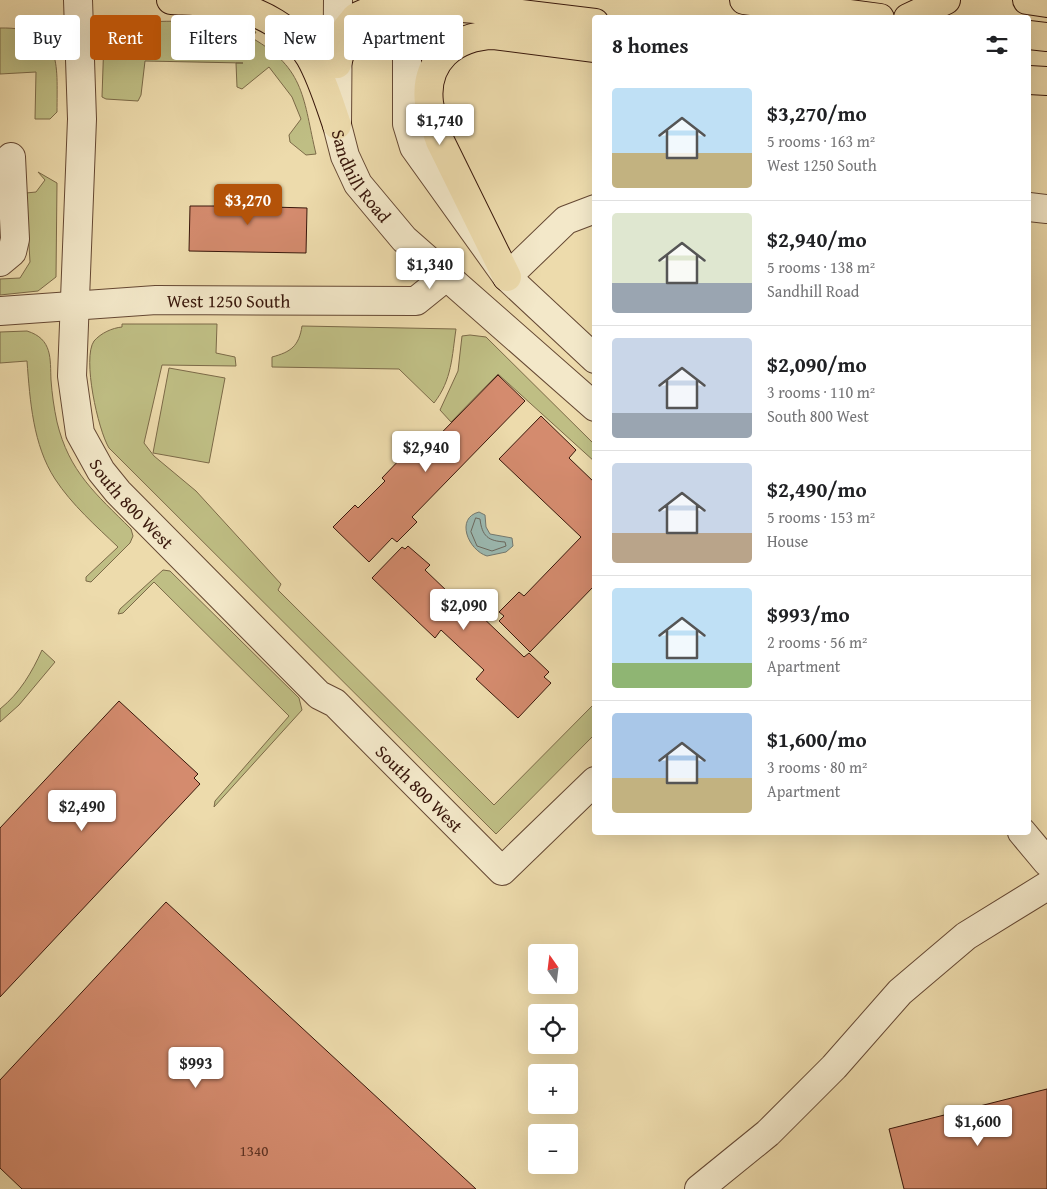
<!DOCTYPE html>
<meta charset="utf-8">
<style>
:root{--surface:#fff;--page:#f6f6f6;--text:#202124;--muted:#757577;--line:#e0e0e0;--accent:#b45309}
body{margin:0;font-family:"Gentium Book Plus",serif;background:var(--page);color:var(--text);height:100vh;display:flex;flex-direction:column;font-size:19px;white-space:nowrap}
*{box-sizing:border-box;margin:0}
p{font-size:16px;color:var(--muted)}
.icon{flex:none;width:28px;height:28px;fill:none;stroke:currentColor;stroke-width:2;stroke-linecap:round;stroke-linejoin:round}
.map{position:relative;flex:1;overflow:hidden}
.sheet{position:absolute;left:592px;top:15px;width:439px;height:820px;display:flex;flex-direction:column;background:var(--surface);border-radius:5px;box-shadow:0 5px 20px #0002}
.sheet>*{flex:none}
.top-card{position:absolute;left:15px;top:15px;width:475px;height:45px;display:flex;gap:10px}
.needle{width:32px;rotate:346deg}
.tools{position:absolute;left:528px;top:944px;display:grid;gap:10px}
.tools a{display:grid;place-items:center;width:50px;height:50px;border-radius:5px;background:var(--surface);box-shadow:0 5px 20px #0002;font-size:25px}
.price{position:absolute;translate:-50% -42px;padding:0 11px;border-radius:5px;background:#fff;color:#222;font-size:16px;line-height:32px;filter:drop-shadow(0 1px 2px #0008)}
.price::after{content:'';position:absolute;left:50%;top:30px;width:15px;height:11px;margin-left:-8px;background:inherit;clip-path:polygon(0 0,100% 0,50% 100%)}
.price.active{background:var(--accent);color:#fff}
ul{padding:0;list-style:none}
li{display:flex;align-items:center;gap:15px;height:125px;padding:0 20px}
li+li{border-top:1px solid var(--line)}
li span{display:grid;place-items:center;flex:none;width:140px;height:100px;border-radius:5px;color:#555}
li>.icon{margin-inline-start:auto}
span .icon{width:60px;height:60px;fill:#fffc;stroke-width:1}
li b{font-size:21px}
h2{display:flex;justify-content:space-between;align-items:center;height:60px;padding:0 20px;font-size:21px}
.chip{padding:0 18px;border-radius:5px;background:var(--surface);box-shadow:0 5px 20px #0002;font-size:18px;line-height:45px}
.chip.active{background:var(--accent);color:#fff}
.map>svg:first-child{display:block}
.green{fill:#bfbe84;stroke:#7c6a48}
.water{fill:#9bb9b1;stroke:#73786f}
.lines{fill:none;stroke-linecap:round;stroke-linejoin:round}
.shore{stroke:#6a685e;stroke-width:1}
.building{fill:#d48b6e;stroke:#38170b}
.minor-casing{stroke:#654833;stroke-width:30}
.major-casing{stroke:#38170b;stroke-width:30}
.minor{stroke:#f3e8c9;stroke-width:28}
.major{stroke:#eddbac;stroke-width:28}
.labels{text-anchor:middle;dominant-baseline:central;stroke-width:4;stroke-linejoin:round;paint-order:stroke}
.number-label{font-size:15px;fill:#5f3424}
.street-label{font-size:18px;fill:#38170b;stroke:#f3e8c9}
</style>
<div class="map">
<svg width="1047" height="1189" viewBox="0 0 1047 1189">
<rect width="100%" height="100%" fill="#eddbac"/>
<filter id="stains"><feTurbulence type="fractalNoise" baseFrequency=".004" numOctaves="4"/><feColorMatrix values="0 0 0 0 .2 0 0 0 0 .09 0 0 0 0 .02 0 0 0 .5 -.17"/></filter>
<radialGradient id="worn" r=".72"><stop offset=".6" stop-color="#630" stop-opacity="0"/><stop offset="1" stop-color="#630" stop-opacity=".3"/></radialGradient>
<g class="green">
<path d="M125 22C168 22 215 17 256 32L252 38C306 69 303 100 316 154L306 155 290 142 289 135 301 119 292 97 269 67 242 89 237 87 236 63H243L145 61 141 95 138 101 106 99 102 97 104 38 112 25Z"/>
<path d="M0 28C63 27 57 62 57 112L50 119H35L36 72 0 74Z"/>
<polygon points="38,172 57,183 56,277 38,291 0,295 0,279 20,278 30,262 26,193 36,192 45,180"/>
<path d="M122 324H217L216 353 235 357 236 366 162 365 144 443 154 456 196 491 281 584 278 590 494 805 595 703V734L496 834 109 448C98 430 82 358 94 341 101 333 112 328 122 327Z"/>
<path d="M302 326 456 329C452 356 452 380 434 403L399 369 272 367V357C291 352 299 346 302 326Z"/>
<path d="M27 331C53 339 50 359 51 380 52 394 54 408 57 422 69 472 96 494 131 529L133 536 130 543 91 582 86 581V577L118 547C96 526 72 505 55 479 33 445 30 401 27 361L0 363V332Z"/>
<polygon points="470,335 486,337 595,445 595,462 498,374 451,422 440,410 458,371 462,336"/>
<polygon points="169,368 225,378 209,463 153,453"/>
<polygon points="163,570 170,571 299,698 302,710 214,807 215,801 289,716 154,582 123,613 118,614 120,609"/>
<path d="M42 650 55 662 19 705 0 722V709C20 693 32 672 42 650Z"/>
</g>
<path class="water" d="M479 512 485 515 486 527 490 534 512 538 513 546 506 552 487 556C468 550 455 518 479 512Z"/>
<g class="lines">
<path class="shore" d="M476 518 480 519C482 536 488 541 505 542L506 546 492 551 477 546 471 532Z"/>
</g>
<g class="building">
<polygon points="240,186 259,187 259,195 272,195 272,207 307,208 306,253 189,251 190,206 225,206 225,194 239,194"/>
<polygon points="498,375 525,401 412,517 417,522 397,542 392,538 369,562 333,527 355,505 358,508 385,481 382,478 404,455 412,463"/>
<polygon points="541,416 576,450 569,458 595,483 595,585 530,652 499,621 504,616 499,612 519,592 524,596 581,537 499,459"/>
<polygon points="408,546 430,565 425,570 472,615 476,611 524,657 529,653 549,672 544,677 551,683 518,718 476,679 484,670 441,630 435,638 372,578 402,547 405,549"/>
<polygon points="119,701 198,774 194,778 200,784 0,997 0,828"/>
<polygon points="166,902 476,1189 22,1189 0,1168 0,1080"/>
<polygon points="1047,1089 1047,1189 904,1189 889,1129"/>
</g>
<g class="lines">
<defs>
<g id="minor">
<path id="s1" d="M78 0 82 119 72 376 80 433 101 471 118 492 319 695 335 703 502 871 595 781"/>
<path id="s2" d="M338 0 337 125 345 156 358 184 404 239 595 407"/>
<polyline points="407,0 407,124 414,147 507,277 595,359"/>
<polyline points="1029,207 1047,209"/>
<polyline points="0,262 12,252 15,239 11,157"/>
<polyline points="507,277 566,220 595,209"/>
<path id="s3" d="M0 311 156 300 416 301 447 276"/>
<polyline points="1022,832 1047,862"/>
<polyline points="699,1189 768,1133 834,1067 900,992 966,936 1047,886"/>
</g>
<g id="major">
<path d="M171 0C190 1 210 1 228 5 259 10 294 30 310 57 322 78 329 102 337 125"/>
<polyline points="744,0 880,18"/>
<polyline points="1027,0 1047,3"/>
<polyline points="908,18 946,0"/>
<polyline points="1029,35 1047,37"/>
<polyline points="337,64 347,28 356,17 384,5 407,4 489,10 595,23"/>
<polyline points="1029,80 1047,81"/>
<path d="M507 277 440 141C436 129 431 116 429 103 424 61 454 36 494 35L595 48"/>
</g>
</defs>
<use href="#minor" class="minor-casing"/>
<use href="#major" class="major-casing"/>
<use href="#minor" class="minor"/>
<use href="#major" class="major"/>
</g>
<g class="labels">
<g class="number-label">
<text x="254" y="1150">1340</text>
</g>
<g class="street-label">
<text stroke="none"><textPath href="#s2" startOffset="182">Sandhill Road</textPath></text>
<text stroke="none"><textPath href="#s3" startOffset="229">West 1250 South</textPath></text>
<text stroke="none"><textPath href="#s1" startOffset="522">South 800 West</textPath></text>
<text stroke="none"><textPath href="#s1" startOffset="928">South 800 West</textPath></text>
</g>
</g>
<rect width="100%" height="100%" filter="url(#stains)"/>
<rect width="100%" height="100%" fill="url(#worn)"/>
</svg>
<div class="tools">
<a><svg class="needle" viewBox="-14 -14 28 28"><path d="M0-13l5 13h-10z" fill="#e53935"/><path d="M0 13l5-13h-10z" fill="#757577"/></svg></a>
<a><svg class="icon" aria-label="locate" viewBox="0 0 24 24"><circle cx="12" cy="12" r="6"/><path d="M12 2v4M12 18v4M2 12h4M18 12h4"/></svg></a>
<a>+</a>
<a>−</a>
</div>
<b class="price" style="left:440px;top:146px">$1,740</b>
<b class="price active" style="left:248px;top:226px">$3,270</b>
<b class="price" style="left:430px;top:290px">$1,340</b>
<b class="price" style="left:426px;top:473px">$2,940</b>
<b class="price" style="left:464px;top:631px">$2,090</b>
<b class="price" style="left:82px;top:832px">$2,490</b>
<b class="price" style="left:196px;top:1089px">$993</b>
<b class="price" style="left:978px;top:1147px">$1,600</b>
<div class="top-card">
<a class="chip">Buy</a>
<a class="chip active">Rent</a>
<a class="chip">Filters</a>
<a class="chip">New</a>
<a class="chip">Apartment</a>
</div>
<section class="sheet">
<h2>8 homes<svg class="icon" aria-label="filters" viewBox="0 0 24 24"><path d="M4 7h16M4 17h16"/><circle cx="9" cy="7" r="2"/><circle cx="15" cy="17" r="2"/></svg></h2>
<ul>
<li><span style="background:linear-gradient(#bfe0f5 65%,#c2b280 0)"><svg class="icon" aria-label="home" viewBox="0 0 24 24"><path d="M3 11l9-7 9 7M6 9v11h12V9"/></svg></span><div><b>$3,270/mo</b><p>5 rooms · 163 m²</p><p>West 1250 South</p></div></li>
<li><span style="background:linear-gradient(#dfe7d0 70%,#9aa5b1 0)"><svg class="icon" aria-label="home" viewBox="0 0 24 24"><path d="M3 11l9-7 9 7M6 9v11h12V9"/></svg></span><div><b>$2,940/mo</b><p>5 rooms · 138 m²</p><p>Sandhill Road</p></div></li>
<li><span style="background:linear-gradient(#c9d6e8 75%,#9aa5b1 0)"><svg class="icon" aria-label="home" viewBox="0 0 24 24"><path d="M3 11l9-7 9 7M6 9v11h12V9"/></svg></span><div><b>$2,090/mo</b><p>3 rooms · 110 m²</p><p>South 800 West</p></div></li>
<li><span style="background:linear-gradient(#c9d6e8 70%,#b9a48a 0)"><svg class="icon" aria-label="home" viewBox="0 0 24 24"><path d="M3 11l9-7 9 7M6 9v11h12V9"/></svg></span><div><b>$2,490/mo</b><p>5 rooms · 153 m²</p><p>House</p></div></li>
<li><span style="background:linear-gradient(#bfe0f5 75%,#8fb573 0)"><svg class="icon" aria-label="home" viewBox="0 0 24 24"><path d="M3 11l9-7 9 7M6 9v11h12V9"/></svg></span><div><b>$993/mo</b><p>2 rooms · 56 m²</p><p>Apartment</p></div></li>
<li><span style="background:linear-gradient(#a9c7e8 65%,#c2b280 0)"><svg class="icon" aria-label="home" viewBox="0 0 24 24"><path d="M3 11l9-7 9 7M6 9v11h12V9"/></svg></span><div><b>$1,600/mo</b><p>3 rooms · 80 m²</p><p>Apartment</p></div></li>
</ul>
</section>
</div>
